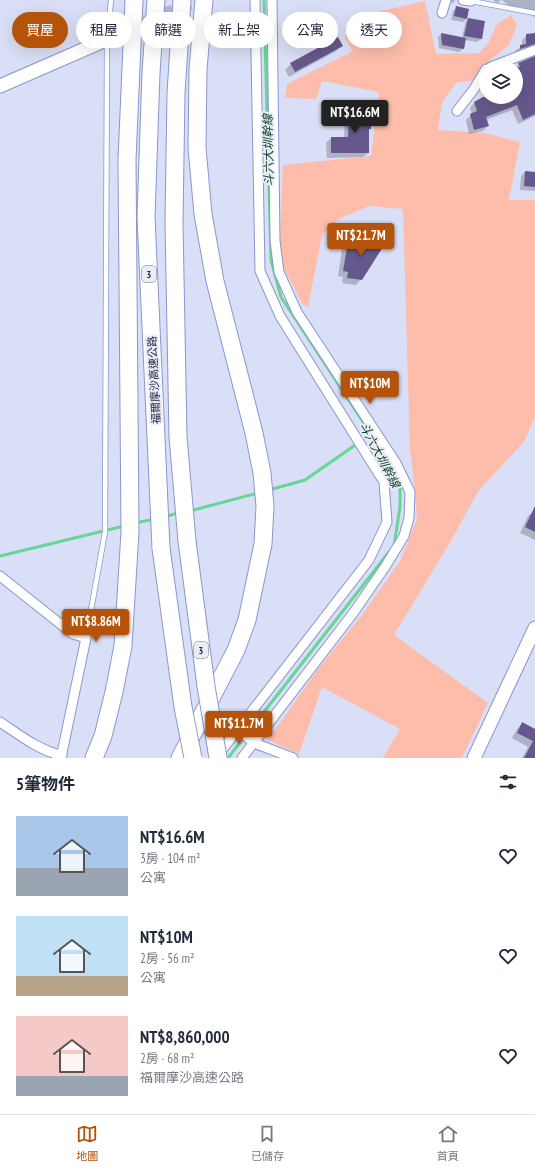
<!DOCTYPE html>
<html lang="zh-TW">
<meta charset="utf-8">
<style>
:root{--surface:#fff;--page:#f6f6f7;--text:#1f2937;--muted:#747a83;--line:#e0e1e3;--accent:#b45309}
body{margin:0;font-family:"PT Sans Narrow","Noto Sans TC",sans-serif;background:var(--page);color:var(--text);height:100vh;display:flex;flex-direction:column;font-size:15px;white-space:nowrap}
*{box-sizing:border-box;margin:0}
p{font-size:13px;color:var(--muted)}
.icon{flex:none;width:22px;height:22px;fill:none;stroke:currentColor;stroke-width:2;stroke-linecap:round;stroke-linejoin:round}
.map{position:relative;height:758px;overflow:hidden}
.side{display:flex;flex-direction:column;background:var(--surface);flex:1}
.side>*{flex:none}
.top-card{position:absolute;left:12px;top:12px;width:511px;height:36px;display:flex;gap:8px}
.buttons{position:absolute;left:479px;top:60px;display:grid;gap:8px}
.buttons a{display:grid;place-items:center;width:44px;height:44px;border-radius:50%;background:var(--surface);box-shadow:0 4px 16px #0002;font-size:20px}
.price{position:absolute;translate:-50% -34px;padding:0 9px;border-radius:4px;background:var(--accent);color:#fff;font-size:13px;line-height:26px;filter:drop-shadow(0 1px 2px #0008)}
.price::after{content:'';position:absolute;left:50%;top:24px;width:12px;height:9px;margin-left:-6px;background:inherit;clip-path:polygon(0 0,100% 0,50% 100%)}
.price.selected{background:#222;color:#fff}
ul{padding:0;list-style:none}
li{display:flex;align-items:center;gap:12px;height:100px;padding:0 16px}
li span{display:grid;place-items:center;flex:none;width:112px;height:80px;border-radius:0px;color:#555}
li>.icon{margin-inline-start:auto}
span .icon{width:48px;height:48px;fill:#fffc;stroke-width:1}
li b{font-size:17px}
h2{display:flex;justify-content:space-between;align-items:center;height:48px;padding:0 16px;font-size:17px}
.chip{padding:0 14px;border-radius:18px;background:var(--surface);box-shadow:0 4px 16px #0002;font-size:14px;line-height:36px}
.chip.selected{background:var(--accent);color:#fff}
.dock{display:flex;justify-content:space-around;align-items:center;height:56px;border-top:1px solid var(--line);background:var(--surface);font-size:11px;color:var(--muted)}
.dock a{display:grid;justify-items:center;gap:2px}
.dock .selected{color:var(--accent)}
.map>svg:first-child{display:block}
.green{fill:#febdab}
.shadow{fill:#0003}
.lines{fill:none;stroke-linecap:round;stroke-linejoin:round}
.stream{stroke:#65d694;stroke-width:3}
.building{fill:#66588c}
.secondary-tunnel{stroke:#b5bad1;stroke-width:13;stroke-dasharray:13 6;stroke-linecap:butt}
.lane-casing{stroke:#8b96cd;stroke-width:6}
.street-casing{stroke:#8b96cd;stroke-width:11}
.secondary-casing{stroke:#8b96cd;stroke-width:15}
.highway-casing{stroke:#8b96cd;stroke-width:19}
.lane{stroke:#fff;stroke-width:4.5}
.street{stroke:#fff;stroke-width:9}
.secondary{stroke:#fff;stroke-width:13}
.highway{stroke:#fff;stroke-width:17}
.highway-bridge-casing{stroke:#8b96cd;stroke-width:19;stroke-linecap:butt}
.highway-bridge{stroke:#fff;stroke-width:17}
.labels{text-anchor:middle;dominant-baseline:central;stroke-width:4;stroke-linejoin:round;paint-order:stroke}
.shield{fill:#eaecf8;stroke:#5f6376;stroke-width:1}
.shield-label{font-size:10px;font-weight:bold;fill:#24283e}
.street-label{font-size:11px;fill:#24283e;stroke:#eaecf8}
.water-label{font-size:12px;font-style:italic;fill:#134228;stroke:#eaecf8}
</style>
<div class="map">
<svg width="535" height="758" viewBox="0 0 535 758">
<rect width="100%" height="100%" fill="#d9dff6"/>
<polygon class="green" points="425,1 436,54 479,53 489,42 496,25 511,15 517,25 509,45 489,61 474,80 456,83 442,102 438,130 485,133 520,142 509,200 535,200 535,417 524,442 479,490 452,539 394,635 488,703 462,758 383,758 400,729 322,687 299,754 268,740 318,669 362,615 400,561 417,519 414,481 410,450 403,209 369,206 341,218 322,235 308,307 302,303 279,259 283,165 371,156 379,92 322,81 316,99 285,98 287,84 353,51 344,37 364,15"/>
<g class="shadow">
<polygon points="447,0 455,0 453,3 448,2"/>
<polygon points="493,0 501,0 497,3"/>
<polygon points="502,0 535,0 535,18 532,15 528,14 519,7 515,11"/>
<polygon points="456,8 468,10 465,22 469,19 481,39 477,42 465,40 463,49 459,52 439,48 438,37 441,34 462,38 466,19 463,22 451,20 453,11"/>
<polygon points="535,34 535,52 516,53 515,51 522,46 522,40 527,35"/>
<polygon points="341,46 336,51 289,77 285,70 291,64"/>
<polygon points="535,57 535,116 518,124 512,110 486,120 488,126 483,131 469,134 466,120 472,114 470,108 475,102 484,98 482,91 486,86 486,97 516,97 516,67 519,64"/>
<polygon points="350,110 370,128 368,130 368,153 363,157 327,158 326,143 331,138 344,138 345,115"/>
<polygon points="525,172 535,173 535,191 520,190 521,176"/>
<polygon points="349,237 361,279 356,285 342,283 343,277 338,276 343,243"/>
<polygon points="534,511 535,512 535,540 520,533 528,516"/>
<polygon points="522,724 535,730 535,758 522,758 528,747 512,738 517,729"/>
</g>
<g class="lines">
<g class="stream">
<polyline points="264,0 271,260 281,297 371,434 400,486 400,507 394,546"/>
<polyline points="269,490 305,480 371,434"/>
<polyline points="190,511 258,493"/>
<polyline points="164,517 178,513"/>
<polyline points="135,523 155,519"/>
<polyline points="0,556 124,526"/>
<polyline points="228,758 389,552"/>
</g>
</g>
<g class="building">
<polygon points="456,6 469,9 467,19 454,16"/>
<polygon points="468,18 485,21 482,39 464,36"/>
<polygon points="441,33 466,38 464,49 442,45"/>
<polygon points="535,33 535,44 520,49 520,45 526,44 526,34"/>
<polygon points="338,37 343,46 295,72 290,63"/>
<polygon points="535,56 535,114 523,120 517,105 486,117 489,126 474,130 470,114 477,111 474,102 483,97 516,97 516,68 520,67 518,63"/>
<polygon points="349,109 372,110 371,129 369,129 369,153 331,153 331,137 348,137"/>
<polygon points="525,171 535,172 535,187 524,186"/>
<polygon points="349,236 383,242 381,250 362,280 347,278 348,272 343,271"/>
<polygon points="535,506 535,532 525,527"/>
<polygon points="522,722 535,729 535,758 524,758 533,741 517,733"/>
</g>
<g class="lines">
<polyline class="secondary-tunnel" points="126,31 198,0"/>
<defs>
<g id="lane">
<polyline points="471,1 535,13"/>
<polyline points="86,638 105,532 107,40 111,0"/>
</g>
<g id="street">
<polyline points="463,0 471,1 472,0"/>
<polyline points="442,13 446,0"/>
<polyline points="491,67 535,50"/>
<polyline points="457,111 474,89 486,69"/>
<polyline points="0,576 73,634 86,638 61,758"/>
<path d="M0 722C21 736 37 749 62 756"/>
<polyline points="238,730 254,743 293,758"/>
<polyline points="218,755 369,560 387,522 384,482 280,316 260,271 255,0"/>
<polyline points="242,758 354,612 385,567 404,536 409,518 410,492 396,463 297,312 279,272 275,241 272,0"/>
</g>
<g id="secondary">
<polyline points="0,86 124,32"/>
<polyline points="474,758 535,628"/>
</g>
<g id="highway">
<polyline points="156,0 151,73 146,217 161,548"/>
<polyline points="182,0 176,93 174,222 178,437 187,541"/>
<polyline points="94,758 103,736 114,692 123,646 130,532 127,159 134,0"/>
<polyline points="180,758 236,650 247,620 263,544 265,506 262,473 254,433 215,281 203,214 197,148 198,69 204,0"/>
</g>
</defs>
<use href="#lane" class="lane-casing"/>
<use href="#street" class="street-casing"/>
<use href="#secondary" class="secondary-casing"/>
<use href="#highway" class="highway-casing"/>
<use href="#lane" class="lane"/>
<use href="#street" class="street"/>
<use href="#secondary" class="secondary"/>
<use href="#highway" class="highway"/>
<defs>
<g id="highway-bridge">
<polyline points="187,541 206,686 218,758"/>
<polyline points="161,548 183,707 193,758"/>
</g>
</defs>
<use href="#highway-bridge" class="highway-bridge-casing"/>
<use href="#highway-bridge" class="highway-bridge"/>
</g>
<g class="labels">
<g class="shield">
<rect x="142" y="266" width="14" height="16" rx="3"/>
<rect x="194" y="642" width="14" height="16" rx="3"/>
</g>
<g class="shield-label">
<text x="149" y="274">3</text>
<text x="201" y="650">3</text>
</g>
<g class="street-label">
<text transform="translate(154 380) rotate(-93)">福爾摩沙高速公路</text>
</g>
<g class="water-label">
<text transform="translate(268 150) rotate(-91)">斗六大圳幹線</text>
<text transform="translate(380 455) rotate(62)">斗六大圳幹線</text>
</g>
</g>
</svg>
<div class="buttons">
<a><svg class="icon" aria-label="layers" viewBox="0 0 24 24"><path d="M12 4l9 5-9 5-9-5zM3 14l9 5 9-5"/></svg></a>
</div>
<b class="price selected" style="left:355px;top:134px">NT$16.6M</b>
<b class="price" style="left:361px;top:257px">NT$21.7M</b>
<b class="price" style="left:370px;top:405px">NT$10M</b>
<b class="price" style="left:96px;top:643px">NT$8.86M</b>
<b class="price" style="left:239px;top:745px">NT$11.7M</b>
<div class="top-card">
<a class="chip selected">買屋</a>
<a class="chip">租屋</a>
<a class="chip">篩選</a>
<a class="chip">新上架</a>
<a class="chip">公寓</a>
<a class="chip">透天</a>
</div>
</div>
<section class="side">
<h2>5筆物件<svg class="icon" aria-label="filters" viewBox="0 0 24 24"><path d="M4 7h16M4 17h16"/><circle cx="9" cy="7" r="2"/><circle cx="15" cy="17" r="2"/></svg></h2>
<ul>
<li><span style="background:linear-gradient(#a9c7e8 65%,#9aa5b1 0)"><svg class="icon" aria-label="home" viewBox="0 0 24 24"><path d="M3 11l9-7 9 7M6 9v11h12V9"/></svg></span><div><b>NT$16.6M</b><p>3房 · 104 m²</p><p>公寓</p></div><svg class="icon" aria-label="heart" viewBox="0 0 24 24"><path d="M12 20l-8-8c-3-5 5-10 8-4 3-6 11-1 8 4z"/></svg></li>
<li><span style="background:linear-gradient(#bfe0f5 75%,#b9a48a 0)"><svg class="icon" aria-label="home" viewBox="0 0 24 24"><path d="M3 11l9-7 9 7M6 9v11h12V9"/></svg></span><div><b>NT$10M</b><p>2房 · 56 m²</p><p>公寓</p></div><svg class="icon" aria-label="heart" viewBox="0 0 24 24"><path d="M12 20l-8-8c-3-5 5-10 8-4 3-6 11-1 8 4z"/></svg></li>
<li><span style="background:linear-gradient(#f6c9c9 75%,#9aa5b1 0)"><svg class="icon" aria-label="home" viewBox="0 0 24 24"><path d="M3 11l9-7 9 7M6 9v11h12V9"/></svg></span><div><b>NT$8,860,000</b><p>2房 · 68 m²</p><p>福爾摩沙高速公路</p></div><svg class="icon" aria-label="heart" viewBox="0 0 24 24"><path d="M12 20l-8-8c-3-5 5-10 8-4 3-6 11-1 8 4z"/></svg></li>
</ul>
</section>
<nav class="dock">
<a class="selected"><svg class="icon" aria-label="map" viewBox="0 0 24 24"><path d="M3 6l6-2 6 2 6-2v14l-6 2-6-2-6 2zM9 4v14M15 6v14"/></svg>地圖</a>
<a><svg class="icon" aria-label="saved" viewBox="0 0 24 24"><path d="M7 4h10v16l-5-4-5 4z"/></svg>已儲存</a>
<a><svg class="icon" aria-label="home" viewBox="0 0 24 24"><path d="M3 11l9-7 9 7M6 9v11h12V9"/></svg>首頁</a>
</nav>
